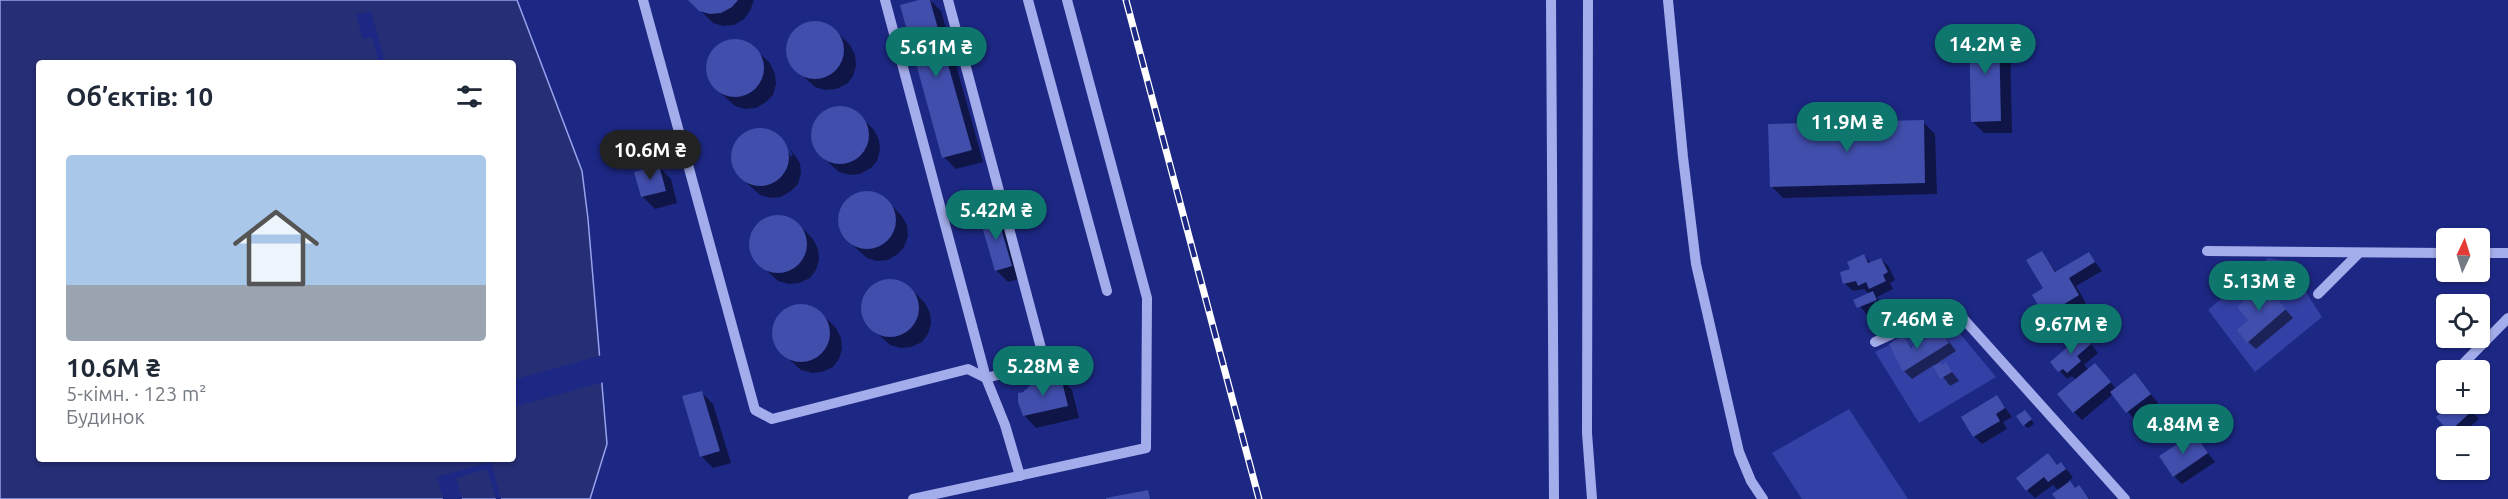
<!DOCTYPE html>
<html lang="uk">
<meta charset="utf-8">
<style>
:root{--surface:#fff;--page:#f6f6f7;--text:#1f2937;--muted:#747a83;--accent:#0f766e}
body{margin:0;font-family:Ubuntu,sans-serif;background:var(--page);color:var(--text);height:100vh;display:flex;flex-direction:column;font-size:22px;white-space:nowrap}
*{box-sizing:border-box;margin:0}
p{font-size:20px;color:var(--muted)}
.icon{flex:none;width:33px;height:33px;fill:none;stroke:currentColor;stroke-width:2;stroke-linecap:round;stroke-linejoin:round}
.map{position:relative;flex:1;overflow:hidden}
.panel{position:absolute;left:36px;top:60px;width:480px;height:402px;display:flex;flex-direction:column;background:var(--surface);border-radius:6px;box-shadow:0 2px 4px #0004}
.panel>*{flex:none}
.needle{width:39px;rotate:4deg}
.controls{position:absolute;left:2436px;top:228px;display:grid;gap:12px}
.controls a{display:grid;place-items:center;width:54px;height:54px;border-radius:6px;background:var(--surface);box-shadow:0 2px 4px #0004;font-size:30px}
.price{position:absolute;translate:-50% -51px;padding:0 14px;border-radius:21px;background:var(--accent);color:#fff;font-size:20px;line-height:39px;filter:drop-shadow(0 2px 3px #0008)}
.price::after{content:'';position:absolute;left:50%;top:36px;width:18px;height:14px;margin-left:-9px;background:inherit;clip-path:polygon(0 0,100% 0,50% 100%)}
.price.on{background:#222;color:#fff}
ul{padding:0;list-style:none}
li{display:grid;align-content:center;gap:12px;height:318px;padding:0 30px}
li span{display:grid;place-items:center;height:186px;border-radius:6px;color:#555}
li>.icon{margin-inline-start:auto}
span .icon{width:108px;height:108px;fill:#fffc;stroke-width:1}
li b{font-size:26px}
h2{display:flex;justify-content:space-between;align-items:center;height:72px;padding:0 30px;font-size:26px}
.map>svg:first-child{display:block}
.green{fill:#3340a5}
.water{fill:#262e75;stroke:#97a3ec;stroke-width:1.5;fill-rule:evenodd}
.pier{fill:#1d2885}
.shadow{fill:#0007}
.building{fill:#414eac}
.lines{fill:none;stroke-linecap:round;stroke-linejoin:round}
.minor{stroke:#a4adeb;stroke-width:10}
.rail-casing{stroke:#fff;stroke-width:7}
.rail{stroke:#1d2885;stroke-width:4.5;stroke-dasharray:14;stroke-linecap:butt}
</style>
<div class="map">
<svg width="2508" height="499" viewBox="0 0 2508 499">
<rect width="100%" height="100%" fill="#1d2885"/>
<g class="green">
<polygon points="2268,258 2286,261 2322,317 2255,372 2208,310"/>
<polygon points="1946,317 1996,377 1919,423 1875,352"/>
<polygon points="1849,409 1908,499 1802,499 1772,453"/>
</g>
<path class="water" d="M0 0H517L582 171 588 219 607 444 590 499H0ZM39 63H513V459H39Z"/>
<g class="pier">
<polygon points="371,11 385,63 379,63 372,37 363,39 356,15"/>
<polygon points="602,355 604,382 513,407 513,380"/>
<polygon points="486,459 490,459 501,499 496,499 487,469 456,478 462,499 443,499 437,477 487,463"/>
</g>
<g class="shadow">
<polygon points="690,0 754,0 750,11 744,19 734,25 723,26 713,23"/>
<polygon points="925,0 930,0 941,11 983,162 956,169 944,157"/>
<polygon points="819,22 829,25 837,32 850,45 855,55 856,66 853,76 847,84 836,89 825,90 815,87 794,68 789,58 788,46 791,37 797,29 807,23"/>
<polygon points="1998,30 2010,42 2012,133 1984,133 1972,121"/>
<polygon points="739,41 749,44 757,51 770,63 775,74 776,84 773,95 766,102 756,108 745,109 735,106 714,87 709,76 707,65 711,55 717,47 727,42"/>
<polygon points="843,107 853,110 861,117 874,130 879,140 880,150 877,161 871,168 860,174 850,175 839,172 818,153 813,143 812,131 815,121 822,113 831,108"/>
<polygon points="1923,122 1935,134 1937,194 1783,198 1771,186"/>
<polygon points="764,130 773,133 782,140 791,157 793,155 789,147 800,163 801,173 798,184 791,191 781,197 770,198 760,195 739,176 734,166 732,154 736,144 742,136 752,131"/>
<polygon points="659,167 671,179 677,203 655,209 643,197 636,173"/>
<polygon points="871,193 880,196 889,203 901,215 907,225 908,236 904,247 898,254 888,260 877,261 867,258 846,239 840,228 839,217 842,207 849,199 859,194"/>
<polygon points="995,213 1007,225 1023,278 1008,282 996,270"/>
<polygon points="782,216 792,219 800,226 813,239 818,249 819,260 816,270 810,278 799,283 789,284 778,281 757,262 752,252 751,240 754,231 760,222 770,217"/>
<polygon points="2042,252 2057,273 2089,254 2102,271 2076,286 2086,303 2054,323 2046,315"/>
<polygon points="1864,256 1872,264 1881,259 1889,267 1895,280 1890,283 1893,289 1877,297 1884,308 1867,315 1855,300 1869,294 1864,289 1853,291 1844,283"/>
<polygon points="894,280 904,283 912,290 925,303 930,313 931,324 928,334 922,342 911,347 901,348 890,345 869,326 864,316 863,304 866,295 872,286 882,281"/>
<polygon points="2272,294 2293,318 2256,349 2248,342 2251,320"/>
<polygon points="805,305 815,308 823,315 836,328 841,338 842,349 839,359 833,367 822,372 812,373 801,370 780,351 775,341 774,329 777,320 783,312 793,306"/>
<polygon points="1941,331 1956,351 1939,362 1943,366 1946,364 1959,381 1950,386 1934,365 1912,379 1904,371 1903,337 1913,349"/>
<polygon points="2091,344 2098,353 2084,365 2089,370 2103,373 2116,389 2142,383 2158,403 2135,420 2113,394 2082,420 2074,412 2076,380 2072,376 2067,379 2060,371"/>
<polygon points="1060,378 1072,390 1079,418 1036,428 1024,415"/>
<polygon points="701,392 713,404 731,463 713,468 701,456"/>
<polygon points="1997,397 2012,417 2003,422 2007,429 1982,444 1974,436 1963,417"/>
<polygon points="2453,404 2465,404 2479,419 2460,436 2456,436 2438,417"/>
<polygon points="2028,415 2034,424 2028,428 2024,425"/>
<polygon points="2194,435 2215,462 2182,484 2174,476"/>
<polygon points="2048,455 2058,466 2061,464 2069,472 2073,478 2068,481 2076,489 2079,487 2090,499 2058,499 2059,491 2053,485 2035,498 2027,490 2018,478"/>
</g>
<g class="building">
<polygon points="688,0 738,0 732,7 721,13 710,14 699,11"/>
<polygon points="919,0 930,0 972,150 942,158 900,5"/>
<circle cx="815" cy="50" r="29"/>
<polygon points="1999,28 2001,121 1971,122 1969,29"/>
<circle cx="735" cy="68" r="29"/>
<circle cx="840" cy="135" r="29"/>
<polygon points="1924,120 1925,183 1770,187 1768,124"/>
<circle cx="760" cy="157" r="29"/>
<polygon points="659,165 666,191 641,197 634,172"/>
<circle cx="867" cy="220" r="29"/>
<polygon points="996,211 1012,266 995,271 979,216"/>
<circle cx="778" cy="244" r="29"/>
<polygon points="2042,251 2055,272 2089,252 2095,262 2069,278 2079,295 2045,316 2032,295 2043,288 2026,260"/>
<polygon points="1864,254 1868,263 1881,258 1888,272 1883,275 1886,281 1869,289 1866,282 1858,286 1856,281 1843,284 1840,272 1850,269 1847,262"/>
<circle cx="890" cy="308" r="29"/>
<polygon points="2264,284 2286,309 2247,343 2237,330 2248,320 2237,307"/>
<polygon points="1873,291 1877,300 1857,308 1853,300"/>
<circle cx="801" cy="333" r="29"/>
<polygon points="1941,330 1949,343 1903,372 1889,344 1903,335 1911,348"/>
<polygon points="2083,334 2091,344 2077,356 2081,361 2067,373 2063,369 2058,372 2050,362"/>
<polygon points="1940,362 1942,365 1946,362 1952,372 1940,379 1933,366"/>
<polygon points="2095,363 2111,382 2073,413 2057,394"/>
<polygon points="2135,373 2151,394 2126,413 2110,392"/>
<polygon points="1061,377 1068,406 1023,416 1018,402 1018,393 1023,392 1033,383"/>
<polygon points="702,391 720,451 700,457 682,396"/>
<polygon points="1997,395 2005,408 1996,414 2000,421 1973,437 1961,417"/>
<polygon points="2451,404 2466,404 2472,411 2449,432 2436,417"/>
<polygon points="2025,410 2032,419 2023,426 2016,416"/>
<polygon points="2194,433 2208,453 2173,477 2159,456"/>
<polygon points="2048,453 2057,465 2061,462 2066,469 2048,482 2044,477 2026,491 2016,478"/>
<polygon points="2070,481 2075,488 2079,485 2089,499 2056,499 2052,494"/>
<polygon points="1148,490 1150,499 1106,499 1106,498"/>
</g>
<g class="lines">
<g class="minor">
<polyline points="643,0 755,410 772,419 968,369 986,378 1005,425 1020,476"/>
<polyline points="885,0 986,378 1045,363 948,0"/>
<polyline points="1028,0 1107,291"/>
<polyline points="1551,0 1554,499"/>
<polyline points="1588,0 1587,433 1592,499"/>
<polyline points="1668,0 1683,157 1696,264 1739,452 1751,481 1763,499"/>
<polyline points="2207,251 2446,253"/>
<polyline points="2480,253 2508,253"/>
<polyline points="2318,294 2359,253"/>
<polyline points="1875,342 1952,306 2125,499"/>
<polyline points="2458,369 2508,318"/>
<polyline points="913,499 1146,448 1147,298 1067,0"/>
</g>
<defs>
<polyline id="rail" points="1126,0 1259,499"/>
</defs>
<use href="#rail" class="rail-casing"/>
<use href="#rail" class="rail"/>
</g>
</svg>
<div class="controls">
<a><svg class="needle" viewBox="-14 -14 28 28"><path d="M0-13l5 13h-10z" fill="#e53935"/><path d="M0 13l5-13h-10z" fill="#747a83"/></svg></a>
<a><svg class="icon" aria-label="locate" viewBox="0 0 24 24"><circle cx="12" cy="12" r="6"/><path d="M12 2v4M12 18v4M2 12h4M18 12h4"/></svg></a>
<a>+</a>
<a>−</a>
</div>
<b class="price" style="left:1985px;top:75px">14.2M ₴</b>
<b class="price" style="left:936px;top:78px">5.61M ₴</b>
<b class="price" style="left:1847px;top:153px">11.9M ₴</b>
<b class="price on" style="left:650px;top:181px">10.6M ₴</b>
<b class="price" style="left:996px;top:241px">5.42M ₴</b>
<b class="price" style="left:2259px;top:312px">5.13M ₴</b>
<b class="price" style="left:1917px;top:350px">7.46M ₴</b>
<b class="price" style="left:2071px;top:355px">9.67M ₴</b>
<b class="price" style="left:1043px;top:397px">5.28M ₴</b>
<b class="price" style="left:2183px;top:455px">4.84M ₴</b>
<section class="panel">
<h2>Об’єктів: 10<svg class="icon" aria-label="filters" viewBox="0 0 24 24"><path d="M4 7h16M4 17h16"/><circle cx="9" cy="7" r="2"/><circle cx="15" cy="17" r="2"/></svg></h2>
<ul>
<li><span style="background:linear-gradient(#a9c7e8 70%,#9aa5b1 0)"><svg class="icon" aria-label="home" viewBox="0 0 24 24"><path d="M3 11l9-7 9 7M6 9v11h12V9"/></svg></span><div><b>10.6M ₴</b><p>5-кімн. · 123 m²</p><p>Будинок</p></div></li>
</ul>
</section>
</div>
